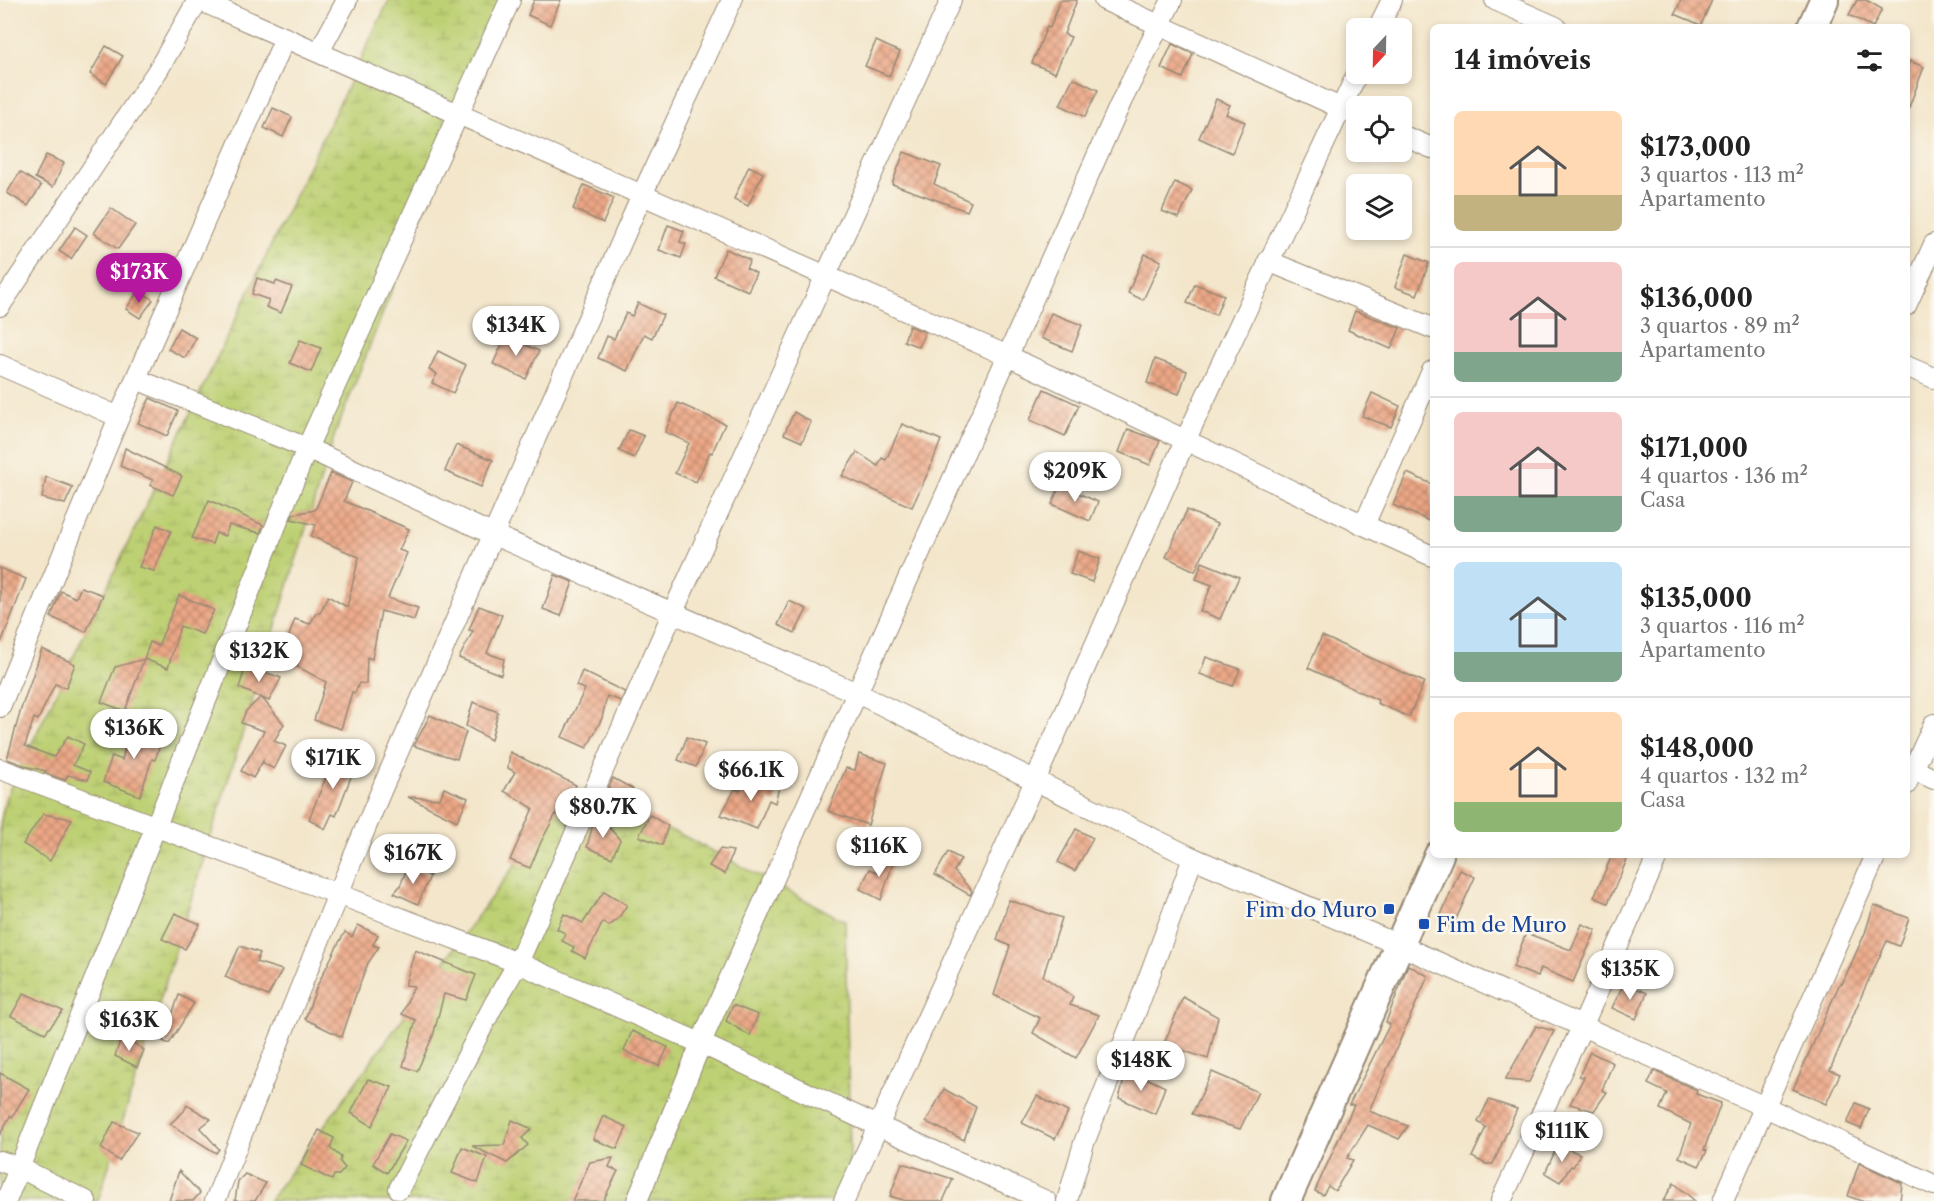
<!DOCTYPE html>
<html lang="pt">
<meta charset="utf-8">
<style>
:root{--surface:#fff;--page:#f6f6f6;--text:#222;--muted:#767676;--line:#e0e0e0;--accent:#b5179e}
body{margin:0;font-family:"Libre Caslon Text",serif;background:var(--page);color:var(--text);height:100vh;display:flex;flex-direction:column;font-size:22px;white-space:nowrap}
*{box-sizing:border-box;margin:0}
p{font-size:20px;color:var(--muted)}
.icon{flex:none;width:33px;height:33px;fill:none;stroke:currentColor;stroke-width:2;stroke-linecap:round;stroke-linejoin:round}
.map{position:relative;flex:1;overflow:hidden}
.side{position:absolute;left:1430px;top:24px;width:480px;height:834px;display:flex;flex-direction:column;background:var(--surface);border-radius:9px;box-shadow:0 3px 9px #0003}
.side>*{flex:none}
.needle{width:39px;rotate:202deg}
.fabs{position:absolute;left:1346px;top:18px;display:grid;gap:12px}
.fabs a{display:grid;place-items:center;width:66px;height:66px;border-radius:9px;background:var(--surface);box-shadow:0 3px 9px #0003;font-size:30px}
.price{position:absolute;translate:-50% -51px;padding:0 14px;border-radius:21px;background:#fff;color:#222;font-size:20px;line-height:39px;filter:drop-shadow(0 2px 3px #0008)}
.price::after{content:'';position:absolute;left:50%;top:36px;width:18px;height:14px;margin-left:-9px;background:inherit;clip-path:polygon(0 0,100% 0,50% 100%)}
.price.active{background:var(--accent);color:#fff}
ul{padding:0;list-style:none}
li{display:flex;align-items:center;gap:18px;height:150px;padding:0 24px}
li+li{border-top:2px solid var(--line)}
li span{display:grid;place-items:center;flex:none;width:168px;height:120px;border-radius:9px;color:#555}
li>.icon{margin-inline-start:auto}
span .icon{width:72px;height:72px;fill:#fffc;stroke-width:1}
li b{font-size:26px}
h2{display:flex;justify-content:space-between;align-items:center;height:72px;padding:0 24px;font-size:26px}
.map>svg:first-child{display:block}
.wetland{fill:url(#wetland-marsh);stroke:#7c7d48;stroke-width:1.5}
.building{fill:url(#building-cross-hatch)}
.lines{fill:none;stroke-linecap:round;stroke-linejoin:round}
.street-casing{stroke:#978874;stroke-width:22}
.secondary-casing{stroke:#978874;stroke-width:32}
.street{stroke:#fff;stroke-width:20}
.secondary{stroke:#fff;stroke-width:28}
.transit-dot{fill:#1a4fb4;stroke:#fbf7ec;stroke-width:2}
.labels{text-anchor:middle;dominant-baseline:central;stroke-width:5;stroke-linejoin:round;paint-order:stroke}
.transit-label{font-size:21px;fill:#164399;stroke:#fbf7ec;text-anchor:end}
</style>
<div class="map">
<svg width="1934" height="1201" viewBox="0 0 1934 1201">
<defs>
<pattern id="wetland-marsh" width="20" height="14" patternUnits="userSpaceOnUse" patternTransform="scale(1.5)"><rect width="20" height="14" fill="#bdd073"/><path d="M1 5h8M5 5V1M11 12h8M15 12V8" fill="none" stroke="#a3b363"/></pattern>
<pattern id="building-cross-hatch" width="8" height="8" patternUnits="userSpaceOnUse" patternTransform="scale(1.5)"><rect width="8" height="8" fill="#eca786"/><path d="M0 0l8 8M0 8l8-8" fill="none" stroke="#c0886d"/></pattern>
</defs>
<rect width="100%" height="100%" fill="#fbf7ec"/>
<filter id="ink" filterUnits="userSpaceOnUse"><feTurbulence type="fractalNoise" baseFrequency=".0167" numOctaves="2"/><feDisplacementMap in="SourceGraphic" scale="12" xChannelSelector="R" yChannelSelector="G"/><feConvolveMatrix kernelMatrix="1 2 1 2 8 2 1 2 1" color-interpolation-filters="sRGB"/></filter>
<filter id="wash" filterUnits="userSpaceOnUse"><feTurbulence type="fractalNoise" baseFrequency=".008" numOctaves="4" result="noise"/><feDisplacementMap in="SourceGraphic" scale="24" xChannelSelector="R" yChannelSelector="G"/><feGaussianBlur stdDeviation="1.35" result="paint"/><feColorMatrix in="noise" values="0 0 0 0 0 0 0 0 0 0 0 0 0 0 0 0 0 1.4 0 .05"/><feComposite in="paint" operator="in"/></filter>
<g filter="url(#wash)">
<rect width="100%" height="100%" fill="#f3e6cb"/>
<g class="wetland">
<polygon points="389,0 506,0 335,434 98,1201 0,1201 0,824 6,797"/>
<polygon points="561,802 678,833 845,921 851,1201 269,1201"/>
</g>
<g id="blocks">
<g class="building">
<polygon points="534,0 561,0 550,25 528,15"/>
<polygon points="1060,0 1077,0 1064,34 1071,37 1055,73 1032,63 1047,27 1050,28"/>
<polygon points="1681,0 1712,0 1701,25 1675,14"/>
<polygon points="1857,0 1866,0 1882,9 1873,27 1849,15"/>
<polygon points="876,41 900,52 889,76 865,66"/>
<polygon points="1172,44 1193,54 1183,78 1161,68"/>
<polygon points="106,46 123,56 106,84 90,74"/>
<polygon points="1910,61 1924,67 1908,110 1906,70"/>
<polygon points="1073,78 1098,90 1085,117 1060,105"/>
<polygon points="1216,99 1230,105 1226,114 1245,122 1232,153 1199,138"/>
<polygon points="273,108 292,117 283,137 264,128"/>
<polygon points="904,152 941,166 934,184 971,202 967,211 892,184"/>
<polygon points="46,155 64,163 53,187 35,178"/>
<polygon points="749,166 763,173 748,206 734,199"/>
<polygon points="20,172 41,186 28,206 7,193"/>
<polygon points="1175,182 1192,190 1179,218 1162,211"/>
<polygon points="584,185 614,198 603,223 573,209"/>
<polygon points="111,208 135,225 118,249 94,233"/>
<polygon points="668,225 684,231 680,242 686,244 681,258 659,250"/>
<polygon points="75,227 87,235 71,259 59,251"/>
<polygon points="726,249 750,260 746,268 756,273 748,291 714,276"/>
<polygon points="1145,254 1161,261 1143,300 1128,293"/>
<polygon points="1407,254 1429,263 1417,295 1395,287"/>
<polygon points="257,278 275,284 276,281 292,287 281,313 266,307 269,300 252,294"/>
<polygon points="1195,284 1224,295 1216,315 1187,303"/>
<polygon points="139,290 153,300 140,318 126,309"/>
<polygon points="638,303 663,315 652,338 644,334 627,371 598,358 607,336 614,339 626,313 632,316"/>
<polygon points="1355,311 1400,328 1391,349 1348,330"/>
<polygon points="1051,313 1082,325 1072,351 1041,338"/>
<polygon points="909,326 925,332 919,347 904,341"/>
<polygon points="179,328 196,338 185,358 168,349"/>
<polygon points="506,336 539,351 526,379 493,364"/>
<polygon points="300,340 321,348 311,372 290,363"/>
<polygon points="438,351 466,365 453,393 432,383 437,374 429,370"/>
<polygon points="1155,359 1187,371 1179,394 1147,383"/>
<polygon points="1044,389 1079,405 1065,436 1030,420"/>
<polygon points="1372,393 1400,406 1391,427 1362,416"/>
<polygon points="150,398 178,411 167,436 138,423"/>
<polygon points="678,403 725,424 712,453 710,452 696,482 675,473 689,443 665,432"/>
<polygon points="794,412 811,422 802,442 784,434"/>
<polygon points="902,424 941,440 931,466 912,507 842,476 857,452 878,466 882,458 886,460"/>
<polygon points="1128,429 1160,441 1150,465 1119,452"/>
<polygon points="629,430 644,436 634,458 619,451"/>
<polygon points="456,445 493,460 481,487 445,471"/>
<polygon points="125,448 182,476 173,495 150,485 153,480 120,466"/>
<polygon points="331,473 352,482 344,501 409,529 399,550 407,553 388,598 418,608 414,620 381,611 372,659 367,657 366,684 359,683 355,693 352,692 341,729 314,720 326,682 289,662 291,650 285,647 295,619 310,624 316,613 320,613 328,596 347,607 359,557 311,536 316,525 291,519 294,514 315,510"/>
<polygon points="1407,473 1432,484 1432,522 1393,505"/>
<polygon points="46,477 73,487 65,504 42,498"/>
<polygon points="1060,485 1098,502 1090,521 1052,504"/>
<polygon points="209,500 263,525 260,533 229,525 225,536 216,533 212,544 192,538"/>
<polygon points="1187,510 1217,524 1195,571 1166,557"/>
<polygon points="157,525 171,531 154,571 139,567"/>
<polygon points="1078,551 1100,559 1092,582 1070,574"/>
<polygon points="1202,562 1239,577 1220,619 1200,611 1212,585 1196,579"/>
<polygon points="0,568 26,579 1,643 0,643"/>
<polygon points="555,575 573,582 561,616 543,609"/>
<polygon points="81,587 103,595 86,632 51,617 61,591 76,598"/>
<polygon points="179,595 214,610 202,634 180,626 168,668 144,659 150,642 158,646"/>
<polygon points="789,601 807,609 795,633 778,625"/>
<polygon points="479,606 502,615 487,653 504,659 501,675 459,658 473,631 469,630"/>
<polygon points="1322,636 1424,682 1409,717 1377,703 1378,700 1308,668"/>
<polygon points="42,649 75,664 66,688 55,684 38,720 34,718 25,746 54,757 68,736 84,744 73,765 90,772 88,780 68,775 65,780 44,773 46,771 29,767 7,759 21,709"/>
<polygon points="1206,657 1240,669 1233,686 1200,674"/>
<polygon points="144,659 125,711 101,702 115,667"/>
<polygon points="246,665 281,678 269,701 239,688"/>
<polygon points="582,671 625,692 621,701 607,696 602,718 587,748 562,737 585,689 576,686"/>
<polygon points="261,697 284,724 274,741 286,746 274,769 263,763 263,761 253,778 241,771 264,731 241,723 246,711"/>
<polygon points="473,702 498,712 491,740 466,726"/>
<polygon points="430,715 466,732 457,759 414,746"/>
<polygon points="131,722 157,730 156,740 161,742 155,760 152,759 140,796 103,782 112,756 122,760"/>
<polygon points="687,737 705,744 696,767 678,760"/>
<polygon points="510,752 576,785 566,806 561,804 541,842 530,868 510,860 533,808 504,791 515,772 508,768"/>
<polygon points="343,753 357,761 336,816 332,814 325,829 309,819 326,777 323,776 330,760 338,764"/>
<polygon points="859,754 887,763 868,825 828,811 846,768 855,770"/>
<polygon points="748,775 779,787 775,803 769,800 757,829 721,815 735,789 740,791"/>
<polygon points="613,778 633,789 626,803 606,794"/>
<polygon points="444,788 468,798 457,821 408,797 440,799"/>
<polygon points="43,814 72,819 50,861 23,844"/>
<polygon points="650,815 668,826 662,845 639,836"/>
<polygon points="605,819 607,825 620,840 612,858 587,847 594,820"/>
<polygon points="1076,829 1093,838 1075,871 1058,862"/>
<polygon points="894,848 897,850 881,900 860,889 870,869 877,872"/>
<polygon points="720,849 733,851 725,874 709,866"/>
<polygon points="948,852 961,859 954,871 972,891 970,895 935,875"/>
<polygon points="1612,855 1629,855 1608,903 1594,897"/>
<polygon points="408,866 430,876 418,904 394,893 400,886"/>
<polygon points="1460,870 1475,877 1452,928 1438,922"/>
<polygon points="604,891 627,905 618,919 609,926 603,922 585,958 572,951 574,947 562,941 565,933 557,929 564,914 583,923"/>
<polygon points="1009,900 1062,918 1043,976 1073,997 1070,1005 1099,1015 1076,1058 1033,1033 1040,1018 994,995 1010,946 997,940"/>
<polygon points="1874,905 1909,918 1899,946 1887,941 1864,990 1830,1070 1840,1074 1826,1104 1793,1089 1840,983 1842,984 1865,933"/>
<polygon points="175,913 200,924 185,949 162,939"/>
<polygon points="1582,924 1596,930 1573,982 1541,968 1538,977 1513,967 1526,933 1571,950"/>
<polygon points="358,925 378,935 373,945 379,947 368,963 355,997 342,1037 305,1019 317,986 337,946 345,932 352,937"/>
<polygon points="240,946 260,953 256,962 282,970 268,996 225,977"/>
<polygon points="415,950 476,975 466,1000 444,994 433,1036 417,1071 403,1066 416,1020 402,1014 414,986 405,985"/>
<polygon points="1408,965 1428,976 1369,1111 1408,1126 1399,1139 1368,1125 1347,1158 1353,1160 1335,1191 1328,1186 1323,1195 1315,1191 1354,1105 1349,1105 1390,1024 1386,1022"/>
<polygon points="1624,983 1647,993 1636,1019 1612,1008"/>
<polygon points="24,993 63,1011 45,1033 11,1016"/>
<polygon points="179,995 194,1003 169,1044 163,1041"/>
<polygon points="1183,997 1218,1017 1208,1059 1164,1044"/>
<polygon points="733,1005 758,1015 750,1036 726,1021"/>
<polygon points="1536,1026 1554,1031 1529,1082 1505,1080"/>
<polygon points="632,1031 668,1047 659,1066 624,1051"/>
<polygon points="122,1035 144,1050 137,1067 115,1056"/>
<polygon points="1590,1052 1613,1063 1602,1090 1607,1092 1594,1111 1570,1104 1584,1077 1579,1076"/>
<polygon points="1127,1069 1165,1087 1155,1114 1119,1098"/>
<polygon points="1654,1071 1697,1090 1696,1094 1721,1103 1704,1150 1707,1151 1699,1166 1679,1157 1691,1124 1660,1109 1667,1093 1648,1084"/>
<polygon points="1212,1072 1258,1092 1240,1129 1192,1114"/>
<polygon points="0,1073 29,1089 12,1117 10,1116 0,1135"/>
<polygon points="368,1079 392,1087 372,1126 351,1113"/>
<polygon points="944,1089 976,1107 964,1140 926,1122"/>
<polygon points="1037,1096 1068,1112 1055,1139 1022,1123"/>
<polygon points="1489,1100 1517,1109 1493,1164 1486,1164 1472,1157 1486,1127 1478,1122"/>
<polygon points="1856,1103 1869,1109 1861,1129 1847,1123"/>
<polygon points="187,1105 211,1119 200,1128 219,1149 216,1153 170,1124 184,1111"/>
<polygon points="603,1116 627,1127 617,1149 593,1139"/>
<polygon points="512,1120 532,1129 522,1138 528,1145 507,1163 472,1146 504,1145"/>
<polygon points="114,1122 138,1132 119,1161 101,1148"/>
<polygon points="319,1130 334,1138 330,1148 341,1157 340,1162 345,1168 339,1175 334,1175 332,1180 301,1165"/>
<polygon points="390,1134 406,1141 387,1173 373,1164"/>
<polygon points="1558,1145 1580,1154 1573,1167 1571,1166 1560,1182 1545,1173"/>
<polygon points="462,1147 487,1157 478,1183 452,1173"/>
<polygon points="613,1158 609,1167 618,1171 603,1201 572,1201 590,1162"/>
<polygon points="902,1163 953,1179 943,1201 906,1201 890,1196"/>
<polygon points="1859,1163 1902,1183 1900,1201 1861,1201 1848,1196"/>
<polygon points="179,1171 200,1193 193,1201 169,1201"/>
<polygon points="245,1174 266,1183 255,1201 235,1201 238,1181"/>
<polygon points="1674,1183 1695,1201 1663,1201"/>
</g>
</g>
</g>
<g filter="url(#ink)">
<use href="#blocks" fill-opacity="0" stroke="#978874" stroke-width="1.5"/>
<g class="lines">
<defs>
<g id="street">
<polyline points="199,0 1008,356 1364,525 1432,556"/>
<polyline points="1104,0 1356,115"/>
<polyline points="1495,0 1556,27"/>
<polyline points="1378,28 1392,0"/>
<polyline points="319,52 347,0"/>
<polyline points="1401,135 1432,148"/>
<polyline points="1268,261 1432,328"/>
<polyline points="0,306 158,70 198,0"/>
<polyline points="1906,306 1934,244"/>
<polyline points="0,365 119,417"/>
<polyline points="1906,366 1934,378"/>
<polyline points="136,379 307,448 494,535 857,693 1193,858 1399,945 1765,1107 1934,1185"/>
<polyline points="1364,525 1432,371"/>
<polyline points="0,707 119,417 285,38"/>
<polyline points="1906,766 1934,779"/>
<polyline points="0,769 338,894 518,963 700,1043 878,1126 1046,1201"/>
<polyline points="1906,785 1934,724"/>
<polyline points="0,1161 20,1168 86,1201"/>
<polyline points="399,1189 493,1006 518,963 673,612 951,0"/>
<polyline points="6,1201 307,448 510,0"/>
<polyline points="215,1201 338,894 381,791 642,195 732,0"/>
<polyline points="637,1201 706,1031 1122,100 1172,0"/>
<polyline points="844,1201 1035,781 1185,441 1357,74"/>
<polyline points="1067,1201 1084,1143 1140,1001 1193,858"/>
<polyline points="1501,1201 1582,1027 1658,855"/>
<polyline points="1723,1201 1876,855"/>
</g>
<g id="secondary">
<polyline points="1812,27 1824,0"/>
<polyline points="1286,1201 1439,855"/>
</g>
</defs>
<use href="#street" class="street-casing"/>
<use href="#secondary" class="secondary-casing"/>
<use href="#street" class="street"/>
<use href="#secondary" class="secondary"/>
</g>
</g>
<g class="transit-dot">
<rect x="1383" y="903" width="12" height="12" rx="3"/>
<rect x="1418" y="918" width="12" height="12" rx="3"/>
</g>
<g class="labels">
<g class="transit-label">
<text x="1377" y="909">Fim do Muro</text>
<text x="1436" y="924" text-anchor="start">Fim de Muro</text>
</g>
</g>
</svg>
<div class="fabs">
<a><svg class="needle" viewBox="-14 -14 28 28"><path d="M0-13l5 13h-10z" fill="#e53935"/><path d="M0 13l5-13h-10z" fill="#767676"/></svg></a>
<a><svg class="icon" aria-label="locate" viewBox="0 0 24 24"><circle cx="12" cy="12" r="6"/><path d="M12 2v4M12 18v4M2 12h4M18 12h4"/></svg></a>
<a><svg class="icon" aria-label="layers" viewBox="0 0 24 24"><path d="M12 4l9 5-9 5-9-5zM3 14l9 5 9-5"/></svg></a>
</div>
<b class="price active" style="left:139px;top:304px">$173K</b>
<b class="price" style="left:516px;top:357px">$134K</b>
<b class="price" style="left:1075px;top:503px">$209K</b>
<b class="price" style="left:259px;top:683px">$132K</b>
<b class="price" style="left:134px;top:760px">$136K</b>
<b class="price" style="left:333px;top:790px">$171K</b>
<b class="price" style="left:751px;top:802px">$66.1K</b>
<b class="price" style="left:603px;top:839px">$80.7K</b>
<b class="price" style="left:879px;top:878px">$116K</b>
<b class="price" style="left:413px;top:885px">$167K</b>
<b class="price" style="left:1630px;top:1001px">$135K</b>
<b class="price" style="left:129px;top:1052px">$163K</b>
<b class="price" style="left:1141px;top:1092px">$148K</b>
<b class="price" style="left:1562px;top:1163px">$111K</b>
<section class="side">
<h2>14 imóveis<svg class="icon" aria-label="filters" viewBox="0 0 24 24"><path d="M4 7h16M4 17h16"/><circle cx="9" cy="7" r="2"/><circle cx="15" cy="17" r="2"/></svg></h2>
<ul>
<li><span style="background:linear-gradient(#ffd9b3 70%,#c2b280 0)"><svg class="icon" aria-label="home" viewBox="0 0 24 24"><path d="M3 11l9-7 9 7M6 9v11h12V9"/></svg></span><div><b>$173,000</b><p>3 quartos · 113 m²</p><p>Apartamento</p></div></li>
<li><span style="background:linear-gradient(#f6c9c9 75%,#7fa58c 0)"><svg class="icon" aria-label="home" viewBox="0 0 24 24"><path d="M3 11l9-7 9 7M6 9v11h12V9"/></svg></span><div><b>$136,000</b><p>3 quartos · 89 m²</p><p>Apartamento</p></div></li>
<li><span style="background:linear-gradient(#f6c9c9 70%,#7fa58c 0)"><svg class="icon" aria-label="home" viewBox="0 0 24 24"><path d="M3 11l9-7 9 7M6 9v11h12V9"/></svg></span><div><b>$171,000</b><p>4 quartos · 136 m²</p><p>Casa</p></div></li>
<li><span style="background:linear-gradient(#bfe0f5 75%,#7fa58c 0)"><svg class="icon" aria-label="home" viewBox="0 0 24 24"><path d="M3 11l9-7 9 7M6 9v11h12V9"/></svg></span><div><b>$135,000</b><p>3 quartos · 116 m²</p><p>Apartamento</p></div></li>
<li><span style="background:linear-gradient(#ffd9b3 75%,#8fb573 0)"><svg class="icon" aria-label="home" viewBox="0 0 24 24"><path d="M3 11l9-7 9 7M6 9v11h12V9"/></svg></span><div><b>$148,000</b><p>4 quartos · 132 m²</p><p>Casa</p></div></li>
</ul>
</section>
</div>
